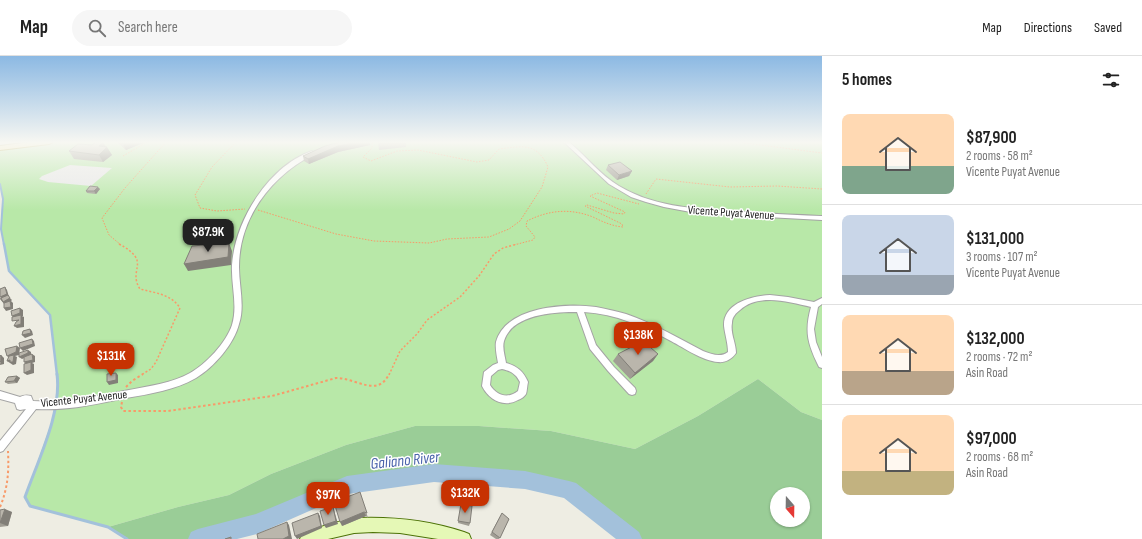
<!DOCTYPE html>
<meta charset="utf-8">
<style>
:root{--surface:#fff;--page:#f6f6f6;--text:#222;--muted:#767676;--line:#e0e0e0;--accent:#c73202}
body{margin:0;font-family:"Sofia Sans Condensed",sans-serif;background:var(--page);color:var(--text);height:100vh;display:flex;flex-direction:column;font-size:15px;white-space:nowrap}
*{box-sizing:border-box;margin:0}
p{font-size:13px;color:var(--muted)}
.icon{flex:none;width:22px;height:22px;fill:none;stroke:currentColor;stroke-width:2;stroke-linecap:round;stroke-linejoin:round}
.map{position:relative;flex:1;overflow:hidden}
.sheet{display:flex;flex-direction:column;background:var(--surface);width:320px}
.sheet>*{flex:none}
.needle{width:26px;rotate:160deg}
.tools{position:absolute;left:770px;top:431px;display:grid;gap:8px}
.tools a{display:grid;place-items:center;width:40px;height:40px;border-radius:50%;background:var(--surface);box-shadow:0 1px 3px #0004;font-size:20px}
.price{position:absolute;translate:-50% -34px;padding:0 9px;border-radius:8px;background:var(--accent);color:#fff;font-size:13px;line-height:26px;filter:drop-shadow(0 1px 2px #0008)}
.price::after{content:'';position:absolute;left:50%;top:24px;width:12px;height:9px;margin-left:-6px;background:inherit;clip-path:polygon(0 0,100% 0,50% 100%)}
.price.active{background:#222;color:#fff}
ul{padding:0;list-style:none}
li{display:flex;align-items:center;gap:12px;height:100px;padding:0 20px}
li+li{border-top:1px solid var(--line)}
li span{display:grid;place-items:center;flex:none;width:112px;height:80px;border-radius:8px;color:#555}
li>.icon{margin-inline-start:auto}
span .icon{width:48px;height:48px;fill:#fffc;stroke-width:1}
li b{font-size:17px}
h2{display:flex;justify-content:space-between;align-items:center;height:48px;padding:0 20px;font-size:17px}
header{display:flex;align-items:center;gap:24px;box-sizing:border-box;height:56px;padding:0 20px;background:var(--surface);border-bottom:1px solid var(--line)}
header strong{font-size:19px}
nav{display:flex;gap:22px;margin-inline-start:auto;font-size:14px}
.search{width:280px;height:36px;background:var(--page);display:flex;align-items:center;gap:10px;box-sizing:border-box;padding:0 14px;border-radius:22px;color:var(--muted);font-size:15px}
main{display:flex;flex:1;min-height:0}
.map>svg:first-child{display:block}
.grass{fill:#b8e8a8}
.forest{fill:#9acd97;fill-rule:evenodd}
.parking{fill:#e9e9e9}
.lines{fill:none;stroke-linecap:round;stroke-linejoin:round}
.stream-far2{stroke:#a3c1db;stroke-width:2}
.stream-far1{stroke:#a3c1db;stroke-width:2.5}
.stream{stroke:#a3c1db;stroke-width:3}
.river{fill:#a3c1db;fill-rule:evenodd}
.street-casing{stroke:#a4a4a4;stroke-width:2}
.secondary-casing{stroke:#4c7206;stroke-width:2}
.primary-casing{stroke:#948602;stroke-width:2}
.path-far2{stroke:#f89a69;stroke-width:1;stroke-dasharray:1.5 1.5;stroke-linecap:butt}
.path-far1{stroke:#f89a69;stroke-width:1.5;stroke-dasharray:2 2;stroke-linecap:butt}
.path{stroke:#f89a69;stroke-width:2;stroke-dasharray:2.5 2.5;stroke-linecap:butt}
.street{fill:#fff;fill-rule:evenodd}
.secondary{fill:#e5f8b6;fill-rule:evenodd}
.primary{fill:#fbe89b;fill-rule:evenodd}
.wall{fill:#a09d94}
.shaded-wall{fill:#827f78}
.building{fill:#bab6ac;stroke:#827f78}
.labels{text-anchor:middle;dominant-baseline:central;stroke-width:3;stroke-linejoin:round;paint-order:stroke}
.street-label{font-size:12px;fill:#1d1d1d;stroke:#fff}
.near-water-label{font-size:16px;font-style:italic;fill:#4b64ab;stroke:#fff}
</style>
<header>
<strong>Map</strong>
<div class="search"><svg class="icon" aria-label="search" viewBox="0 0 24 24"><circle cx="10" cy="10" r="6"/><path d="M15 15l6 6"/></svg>Search here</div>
<nav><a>Map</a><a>Directions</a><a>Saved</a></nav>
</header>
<main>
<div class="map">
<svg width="822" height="483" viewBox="0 0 822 483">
<rect width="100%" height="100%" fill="#eeede3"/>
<polygon class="grass" points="59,86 822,86 822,364 801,356 758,323 698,360 635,393 551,375 479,370 415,370 346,389 271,418 229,439 178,451 108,471 30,450 25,441 53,362 58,327 50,259 9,215 1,173 3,143 0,128 0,94"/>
<path class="forest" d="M758 323 801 356 822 364V483H632L569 434 525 424 434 417 347 429 257 468 198 483H127L108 471 178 451 229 439 271 418 346 389 415 370H479L551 375 635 393 698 360ZM777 438H803V464H777Z"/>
<polygon class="parking" points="70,109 112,112 91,130 48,126 39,123 42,120"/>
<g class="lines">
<polyline class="stream-far2" points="0,128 3,143 1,173 4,189"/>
<polyline class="stream-far1" points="4,188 9,215 50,259 57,319"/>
<path class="stream" d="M57 318C62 357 38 404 25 441L30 450 108 471 127 483"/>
<polygon class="river" points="434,408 525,415 569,425 576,427 639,476 642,483 616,483 564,442 525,433 434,426 348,438 257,478 237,483 188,483 191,476 198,473 256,458 347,420"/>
<defs>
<g id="street">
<path d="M564 86H569C586 100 600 119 619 130 657 153 703 153 746 156 771 158 797 159 822 160V164L696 157 664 151 646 146 631 141 609 128Z"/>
<path d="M312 95 315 97 314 98C271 120 239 162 239 211 239 230 245 250 239 268 234 288 214 311 196 322 175 334 150 338 126 342 97 348 66 355 36 353L3 395 0 396V385L26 353 20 354 17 353 15 347 0 343V335L20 341C24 339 27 339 31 340L33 345C65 347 98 340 129 334 150 330 172 327 190 317 206 308 226 287 232 269 238 250 231 229 232 209 235 164 269 110 312 95Z"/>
<path d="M770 239 788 241 814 246 822 242V248L818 251 814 273 816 286 822 301V312L819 311C808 289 804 276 811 251 789 246 759 237 740 254 736 257 732 261 732 267 730 277 736 287 736 297 732 303 725 307 718 306 703 305 684 292 671 285 643 270 616 258 584 256L596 289 614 311 635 332 636 335 635 338 632 339 629 338 608 315 590 293 577 256C554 256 512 258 504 285 502 292 505 300 506 307 517 310 523 315 528 326 527 330 527 335 526 338 524 341 521 343 518 344 504 352 489 344 482 330L484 316 493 309 498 307C497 301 495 292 496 286 506 250 566 247 596 251 606 253 616 255 626 258 653 267 678 282 703 295 712 298 720 302 728 296 728 287 725 279 724 270 723 247 752 240 770 239ZM502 313C511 315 516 318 520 326L518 335C508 343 497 340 490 329L491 320 498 314Z"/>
</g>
<path id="secondary" d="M361 462C396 461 430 465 464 476L469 478 471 483H438L400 477 373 476 354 477 328 483H300L302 478C321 470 341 464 361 462Z"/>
<polygon id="primary" points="30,86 53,86 49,88 0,94 0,90"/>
</defs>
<use href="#street" class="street-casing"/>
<use href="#secondary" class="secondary-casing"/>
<use href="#primary" class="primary-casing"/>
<g class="path-far2">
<polyline points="236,86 212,111 195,139 200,152 217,155 245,153"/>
<polyline points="738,86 822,97"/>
<polyline points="123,100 147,86"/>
<polyline points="646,138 656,123 730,131 777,130 822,133"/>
<path d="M258 154 336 178 374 185 429 187 447 183 489 181 509 173 520 165 542 131 548 111C537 86 522 90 499 93L489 104 477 106 418 94 397 95 371 105 363 101 372 92V86"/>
<polyline points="121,189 109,179 102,162 125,132 166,86"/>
<path d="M514 189 533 184 535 181 526 170 527 165C549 154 570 152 593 161 603 166 612 170 623 171L622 168 585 150 587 149 614 157 624 158 625 156 590 140 597 137 639 148"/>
</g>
<g class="path-far1">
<path d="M119 188C153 206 127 213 140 233 155 237 171 238 180 252L156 306 151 313 141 319"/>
<polyline points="389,319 400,295 417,278 427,264 460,241 479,220 494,198 503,192 517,188"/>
</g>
<g class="path">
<polyline points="126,331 132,325 143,318"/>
<path d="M122 346 121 351 123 355H168L272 340 336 322C356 322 378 342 389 318"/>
<path d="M0 451C8 432 9 415 8 395"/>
</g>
<use href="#street" class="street"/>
<use href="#secondary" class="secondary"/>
<use href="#primary" class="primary"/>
</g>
<g class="wall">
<polygon points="103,86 112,99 103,106 74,103 69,95"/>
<polygon points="117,86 143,86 143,87 126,94"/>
<polygon points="340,86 370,86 370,89 338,96 309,108 304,105 303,100"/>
<polygon points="378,86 406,86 406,91 379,94"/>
<polygon points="608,109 632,115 629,120 617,124 606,114"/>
<polygon points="100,133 96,138 87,137 86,135"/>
<polygon points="618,298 658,298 653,305 630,323 613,305"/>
<polygon points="17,320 20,322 17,327 8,328 5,326"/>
<polygon points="360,436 368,462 366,460 342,470"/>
<polygon points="461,448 470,467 469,470 458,467"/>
<polygon points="0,454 12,456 8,470 0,471"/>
<polygon points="502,457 509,463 499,483 496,483 490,479"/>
</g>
<g class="shaded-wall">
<polygon points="103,86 106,92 107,91 112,99 103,106 99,99 99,90"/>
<polygon points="122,86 143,86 143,87 126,94"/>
<polygon points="360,86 370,86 370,89 338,96 309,108 308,103 338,90"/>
<polygon points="632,115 629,120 617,124 619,119"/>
<polygon points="98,131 100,133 96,138 94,135"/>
<polygon points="229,187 232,195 231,209 188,215 184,208"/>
<polygon points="5,231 7,234 9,241 12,244 11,245 13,247 13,253 6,255 4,252 5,249 0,243"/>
<polygon points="20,252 23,254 23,260 22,260 24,261 24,271 17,272 14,270 21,268 12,260"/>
<polygon points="30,273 32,275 33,279 25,282 22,279"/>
<polygon points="32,283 34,285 35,290 23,295 20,292"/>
<polygon points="17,290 20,292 19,299 15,300 17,301 16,308 13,309 7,305 10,302 7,300"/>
<polygon points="28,294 31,296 31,299 22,303 19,301"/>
<polygon points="32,298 35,300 35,306 32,307 34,308 34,317 27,319 24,317 27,308 24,306"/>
<polygon points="658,298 653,305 630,323 635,317"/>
<polygon points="1,299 4,302 4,308 0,309"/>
<polygon points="116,317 118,319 118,327 109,329 107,326"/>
<polygon points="17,320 20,322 17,327 14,325"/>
<polygon points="333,451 334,454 338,468 326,472 324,469"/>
<polygon points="5,453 12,456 8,470 0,467"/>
<polygon points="364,456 366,460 342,470 340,466"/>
<polygon points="318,457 320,460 322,472 297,483 295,480"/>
<polygon points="287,466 289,469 292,483 283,483"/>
</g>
<g class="building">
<polygon points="96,86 103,86 99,90 107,91 99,99 69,95 78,88 92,89"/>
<polygon points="340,86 360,86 338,90 308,103 303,100 325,90"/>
<polygon points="620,106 632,115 619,119 608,109"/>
<polygon points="90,130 98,131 94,135 86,135"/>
<polygon points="229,187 228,201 184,208 192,190"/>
<polygon points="5,231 7,238 0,241 0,233"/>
<polygon points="8,239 10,242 3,246 1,242"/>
<polygon points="10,245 11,251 4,252 4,247"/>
<polygon points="20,252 20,257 12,260 11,255"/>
<polygon points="21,259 21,268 14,270 16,266 19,264 12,265 12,261"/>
<polygon points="30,273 31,277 22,279 23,275"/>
<polygon points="32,283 33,288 20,292 19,287"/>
<polygon points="643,285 658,298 635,317 618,298"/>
<polygon points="17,290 16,296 7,300 5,293"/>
<polygon points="28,294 28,297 19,301 19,297"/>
<polygon points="32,298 33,304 24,306 24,301"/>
<polygon points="1,299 1,305 0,306 0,300"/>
<polygon points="14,299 13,306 10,306 10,304 7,305 9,300"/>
<polygon points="31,306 31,314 24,317 24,308"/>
<polygon points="116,317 116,324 107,326 107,318"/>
<polygon points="17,320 14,325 5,326 8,321"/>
<polygon points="360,436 367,457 364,456 340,466 334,446"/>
<polygon points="461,448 472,450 470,467 458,465"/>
<polygon points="333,451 336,465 324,469 320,455"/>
<polygon points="5,453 0,467 0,454"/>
<polygon points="318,457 321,470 295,480 292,467"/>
<polygon points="502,457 509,463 500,482 492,476"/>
<polygon points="287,466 289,480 283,483 258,483 257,478"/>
<polygon points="231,481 231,483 225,483"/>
</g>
<linearGradient id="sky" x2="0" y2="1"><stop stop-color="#8cb9e3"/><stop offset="0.56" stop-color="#f7f7f2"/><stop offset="1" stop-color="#f7f7f2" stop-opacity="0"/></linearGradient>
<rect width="822" height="154" fill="url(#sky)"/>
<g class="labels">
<g class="street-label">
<text transform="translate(731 157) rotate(4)">Vicente Puyat Avenue</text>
<text transform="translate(84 343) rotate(-6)">Vicente Puyat Avenue</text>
</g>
<g class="near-water-label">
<text transform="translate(405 405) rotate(-6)">Galiano River</text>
</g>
</g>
</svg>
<div class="tools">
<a><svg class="needle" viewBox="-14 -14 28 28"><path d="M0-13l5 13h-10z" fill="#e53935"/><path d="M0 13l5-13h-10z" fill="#767676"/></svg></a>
</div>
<b class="price active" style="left:208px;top:197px">$87.9K</b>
<b class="price" style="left:638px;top:300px">$138K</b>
<b class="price" style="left:111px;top:321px">$131K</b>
<b class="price" style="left:465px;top:458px">$132K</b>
<b class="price" style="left:328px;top:460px">$97K</b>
</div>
<section class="sheet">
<h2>5 homes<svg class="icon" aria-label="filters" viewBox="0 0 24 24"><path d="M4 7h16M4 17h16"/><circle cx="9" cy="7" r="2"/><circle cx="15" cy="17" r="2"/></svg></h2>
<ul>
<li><span style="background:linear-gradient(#ffd9b3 65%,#7fa58c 0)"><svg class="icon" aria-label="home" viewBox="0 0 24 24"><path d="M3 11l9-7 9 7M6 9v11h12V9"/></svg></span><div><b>$87,900</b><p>2 rooms · 58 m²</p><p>Vicente Puyat Avenue</p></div></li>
<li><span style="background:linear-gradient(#c9d6e8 75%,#9aa5b1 0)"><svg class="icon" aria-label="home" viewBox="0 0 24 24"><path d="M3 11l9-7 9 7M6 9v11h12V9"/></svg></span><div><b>$131,000</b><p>3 rooms · 107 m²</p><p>Vicente Puyat Avenue</p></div></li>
<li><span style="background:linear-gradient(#ffd9b3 70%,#b9a48a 0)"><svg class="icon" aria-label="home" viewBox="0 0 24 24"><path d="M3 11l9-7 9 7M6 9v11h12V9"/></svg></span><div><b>$132,000</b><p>2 rooms · 72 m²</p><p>Asin Road</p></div></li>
<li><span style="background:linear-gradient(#ffd9b3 70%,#c2b280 0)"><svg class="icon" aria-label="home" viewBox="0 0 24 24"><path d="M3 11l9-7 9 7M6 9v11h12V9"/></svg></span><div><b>$97,000</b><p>2 rooms · 68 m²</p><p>Asin Road</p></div></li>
</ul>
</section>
</main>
